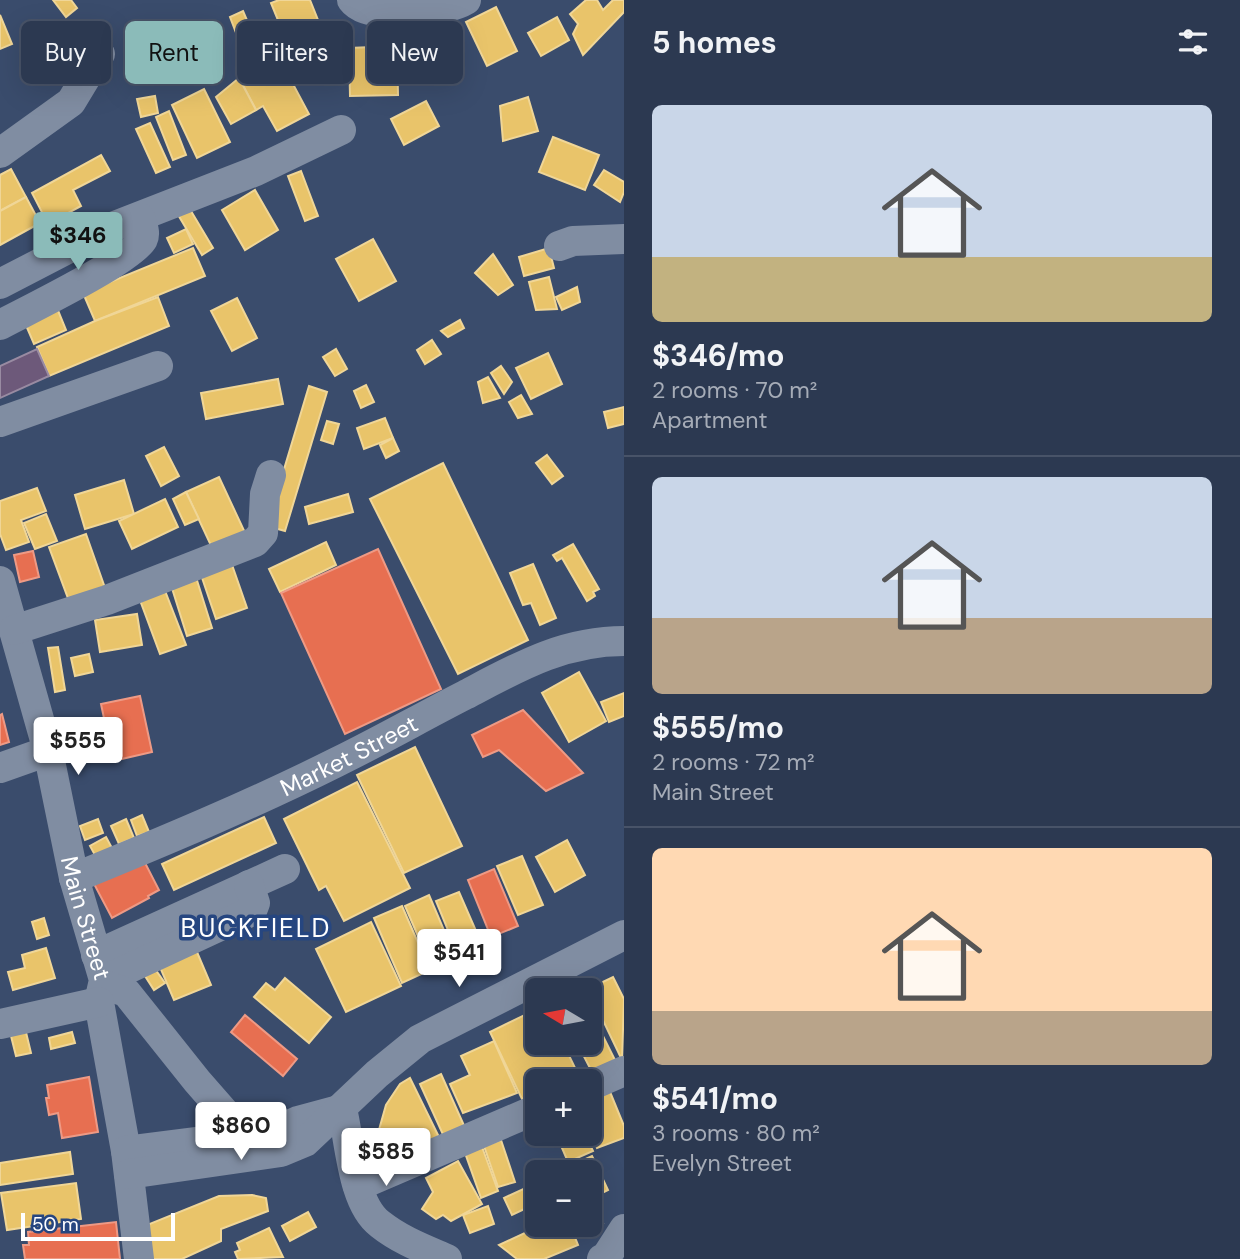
<!DOCTYPE html>
<meta charset="utf-8">
<style>
:root{--surface:#2c3951;--page:#344058;--text:#f1f3f6;--muted:#a6acb7;--line:#485368;--accent:#8bbbb9}
body{margin:0;font-family:"DM Sans",sans-serif;background:var(--page);color:var(--text);height:100vh;display:flex;flex-direction:column;font-size:26px;white-space:nowrap}
*{box-sizing:border-box;margin:0}
p{font-size:23px;color:var(--muted)}
.icon{flex:none;width:38px;height:38px;fill:none;stroke:currentColor;stroke-width:2;stroke-linecap:round;stroke-linejoin:round}
.map{position:relative;flex:1;overflow:hidden}
.sheet{display:flex;flex-direction:column;background:var(--surface);width:616px}
.sheet>*{flex:none}
.top-card{position:absolute;left:21px;top:21px;width:497px;height:63px;display:flex;gap:14px}
.needle{width:46px;rotate:280deg}
.buttons{position:absolute;left:525px;top:978px;display:grid;gap:14px}
.buttons a{display:grid;place-items:center;width:77px;height:77px;border-radius:10px;background:var(--surface);box-shadow:0 7px 28px #0002,0 0 0 2px var(--line);font-size:35px}
.scale{position:absolute;left:21px;bottom:18px;width:154px;box-sizing:border-box;padding-left:7px;border:4px solid #fff;border-top:0;font-size:19px;line-height:24px;white-space:nowrap;color:#fff;-webkit-text-stroke:5px #264680;paint-order:stroke}
.price{position:absolute;translate:-50% -60px;padding:0 16px;border-radius:7px;background:#fff;color:#222;font-size:23px;line-height:46px;filter:drop-shadow(0 2px 4px #0008)}
.price::after{content:'';position:absolute;left:50%;top:42px;width:21px;height:16px;margin-left:-10px;background:inherit;clip-path:polygon(0 0,100% 0,50% 100%)}
.price.selected{background:var(--accent);color:#111}
ul{padding:0;list-style:none}
li{display:grid;align-content:center;gap:14px;height:371px;padding:0 28px}
li+li{border-top:2px solid var(--line)}
li span{display:grid;place-items:center;height:217px;border-radius:10px;color:#555}
li>.icon{margin-inline-start:auto}
span .icon{width:126px;height:126px;fill:#fffc;stroke-width:1}
li b{font-size:30px}
h2{display:flex;justify-content:space-between;align-items:center;height:84px;padding:0 28px;font-size:30px}
.pill{padding:0 24px;border-radius:10px;background:var(--surface);box-shadow:0 7px 28px #0002,0 0 0 2px var(--line);font-size:24px;line-height:63px}
.pill.selected{background:var(--accent);color:#111}
main{display:flex;flex:1;min-height:0}
.map>svg:first-child{display:block}
.homes{fill:#e9c46a;stroke:#f0d697;stroke-width:2}
.shops{fill:#e76f51;stroke:#ee9a85;stroke-width:2}
.offices{fill:#6d597a;stroke:#998ba2;stroke-width:2}
.lines{fill:none;stroke-linecap:round;stroke-linejoin:round}
.minor{stroke:#808da2;stroke-width:30}
.labels{text-anchor:middle;dominant-baseline:central;stroke-width:7;stroke-linejoin:round;paint-order:stroke}
.street-label{font-size:24px;fill:#fff;stroke:#264680}
.neighbourhood-label{font-size:26px;letter-spacing:2px;fill:#fff;stroke:#264680}
</style>
<main>
<div class="map">
<svg width="624" height="1259" viewBox="0 0 624 1259">
<rect width="100%" height="100%" fill="#3a4c6c"/>
<g class="homes">
<polygon points="53,0 71,0 77,8 66,17"/>
<polygon points="279,0 310,0 318,20 284,35 271,3"/>
<polygon points="586,0 597,0 603,10 613,0 624,0 624,12 583,55 573,34 578,24 570,14"/>
<polygon points="496,7 517,51 487,66 466,22"/>
<polygon points="243,11 252,32 238,38 230,17"/>
<polygon points="0,15 12,44 0,49"/>
<polygon points="557,17 569,40 541,56 528,33"/>
<polygon points="318,41 332,63 305,82 290,59"/>
<polygon points="397,46 398,95 350,96 349,48"/>
<polygon points="278,56 309,114 277,131 263,106 256,110 239,78"/>
<polygon points="204,60 209,74 200,77 195,63"/>
<polygon points="239,78 256,110 231,124 216,97"/>
<polygon points="204,89 230,142 197,158 172,105"/>
<polygon points="155,96 158,113 141,117 137,99"/>
<polygon points="528,97 538,131 503,141 500,106"/>
<polygon points="426,101 439,126 404,145 391,119"/>
<polygon points="169,111 186,155 173,160 156,117"/>
<polygon points="150,123 170,167 156,173 136,129"/>
<polygon points="553,137 599,155 585,190 539,172"/>
<polygon points="101,155 110,171 73,190 81,206 48,224 32,193"/>
<polygon points="11,169 26,197 0,211 0,175"/>
<polygon points="604,170 624,182 624,192 620,202 594,185"/>
<polygon points="301,171 318,216 305,221 288,176"/>
<polygon points="255,190 278,230 245,250 222,210"/>
<polygon points="26,197 40,223 0,245 0,211"/>
<polygon points="188,206 213,248 202,255 177,213"/>
<polygon points="186,229 193,244 174,253 167,238"/>
<polygon points="373,239 396,281 359,301 336,259"/>
<polygon points="193,248 205,276 95,321 83,293"/>
<polygon points="549,248 554,268 524,276 519,257"/>
<polygon points="493,254 513,285 498,295 475,273"/>
<polygon points="549,277 557,309 536,310 529,282"/>
<polygon points="577,287 580,302 562,310 556,297"/>
<polygon points="158,297 169,326 49,376 37,347 95,321"/>
<polygon points="237,298 257,338 232,351 211,311"/>
<polygon points="57,308 66,330 34,344 25,323"/>
<polygon points="460,320 464,328 448,337 441,331"/>
<polygon points="432,340 441,354 425,364 417,350"/>
<polygon points="336,349 347,369 335,376 323,357"/>
<polygon points="548,353 562,384 531,399 516,368"/>
<polygon points="501,366 512,382 504,394 491,373"/>
<polygon points="488,377 500,398 483,403 478,382"/>
<polygon points="278,379 283,404 206,419 201,393"/>
<polygon points="366,385 374,402 361,408 354,391"/>
<polygon points="309,386 327,392 285,531 267,526"/>
<polygon points="521,395 532,414 518,418 509,402"/>
<polygon points="624,407 624,424 608,428 604,412"/>
<polygon points="385,418 393,438 364,449 357,428"/>
<polygon points="327,421 339,424 333,444 321,440"/>
<polygon points="393,438 399,451 386,458 380,445"/>
<polygon points="164,447 179,476 161,486 146,456"/>
<polygon points="547,455 563,476 552,484 536,463"/>
<polygon points="443,463 528,640 458,674 370,499"/>
<polygon points="219,477 247,537 214,552 186,492"/>
<polygon points="124,480 134,514 85,529 75,495"/>
<polygon points="37,488 46,511 21,520 29,542 6,550 0,534 0,501"/>
<polygon points="186,492 199,519 185,525 173,499"/>
<polygon points="348,494 353,512 309,524 305,507"/>
<polygon points="165,499 178,527 132,549 119,521"/>
<polygon points="46,514 57,541 35,549 24,523"/>
<polygon points="86,534 105,588 69,601 49,547"/>
<polygon points="326,542 336,565 280,592 269,569"/>
<polygon points="573,544 599,589 593,592 595,596 587,601 562,558 557,561 553,555"/>
<polygon points="230,559 247,608 216,619 199,569"/>
<polygon points="533,564 556,618 540,625 531,603 523,605 510,573"/>
<polygon points="195,574 212,628 187,636 170,582"/>
<polygon points="162,583 186,645 160,654 137,592"/>
<polygon points="137,614 142,645 100,652 95,620"/>
<polygon points="58,647 65,690 55,692 48,648"/>
<polygon points="89,654 93,672 75,676 71,658"/>
<polygon points="579,672 606,721 569,742 542,693"/>
<polygon points="624,693 624,716 609,722 601,702"/>
<polygon points="415,747 462,846 404,873 357,775"/>
<polygon points="357,782 410,888 344,921 326,886 319,890 284,819"/>
<polygon points="142,815 149,832 137,836 131,820"/>
<polygon points="264,817 276,843 174,890 162,864"/>
<polygon points="98,819 103,833 85,840 80,826"/>
<polygon points="126,819 134,838 119,844 111,826"/>
<polygon points="106,837 112,848 96,857 90,846"/>
<polygon points="567,840 585,875 555,892 536,857"/>
<polygon points="522,856 543,905 518,915 497,866"/>
<polygon points="459,892 483,947 459,957 436,901"/>
<polygon points="429,895 457,961 433,971 405,906"/>
<polygon points="402,906 430,970 402,983 374,918"/>
<polygon points="44,918 49,935 37,939 32,922"/>
<polygon points="371,922 401,986 346,1012 316,949"/>
<polygon points="194,945 211,985 174,1000 157,960"/>
<polygon points="46,948 55,978 13,990 8,972 25,968 22,955"/>
<polygon points="155,969 165,983 154,990 145,976"/>
<polygon points="613,977 624,999 622,1060 588,989"/>
<polygon points="285,978 331,1017 309,1043 254,997 266,983 275,990"/>
<polygon points="537,1009 537,1043 563,1043 577,1072 558,1082 537,1082 537,1092 522,1099 490,1032"/>
<polygon points="590,1010 615,1060 592,1072 577,1043 590,1043"/>
<polygon points="24,1024 31,1053 16,1056 9,1028"/>
<polygon points="72,1032 75,1043 51,1049 49,1038"/>
<polygon points="494,1041 517,1093 463,1113 450,1084 470,1075 461,1056"/>
<polygon points="441,1074 466,1130 445,1139 420,1084"/>
<polygon points="410,1078 439,1137 389,1162 377,1137 386,1105 400,1084"/>
<polygon points="608,1087 624,1126 624,1138 597,1148 590,1130 590,1094"/>
<polygon points="556,1134 585,1134 593,1151 568,1162"/>
<polygon points="501,1140 515,1182 498,1187 484,1146"/>
<polygon points="481,1144 498,1191 481,1198 464,1150"/>
<polygon points="70,1152 73,1174 0,1185 0,1163"/>
<polygon points="592,1156 608,1190 592,1198 590,1172 557,1172"/>
<polygon points="458,1161 482,1204 451,1221 443,1215 436,1219 422,1209 433,1192 426,1178"/>
<polygon points="76,1183 81,1219 7,1230 1,1193"/>
<polygon points="532,1185 537,1196 537,1203 512,1215 504,1198"/>
<polygon points="252,1195 266,1198 268,1211 221,1229 221,1241 182,1259 148,1259 142,1227 219,1196"/>
<polygon points="594,1203 603,1223 585,1231 583,1225 590,1225 590,1205"/>
<polygon points="488,1206 494,1224 470,1233 463,1215"/>
<polygon points="308,1212 316,1227 290,1241 282,1226"/>
<polygon points="542,1225 570,1225 578,1245 544,1259 517,1259 499,1245"/>
<polygon points="269,1228 283,1257 238,1259 235,1252 240,1250 237,1243"/>
</g>
<g class="shops">
<polygon points="378,549 441,689 345,734 281,593"/>
<polygon points="33,551 39,577 20,582 14,555"/>
<polygon points="140,696 152,752 113,761 101,704"/>
<polygon points="523,710 583,773 546,791 499,750 483,757 472,735"/>
<polygon points="2,714 9,742 0,745 0,715"/>
<polygon points="142,857 159,890 148,896 149,898 112,918 93,882"/>
<polygon points="494,869 518,926 491,937 468,880"/>
<polygon points="245,1015 297,1059 283,1076 231,1032"/>
<polygon points="89,1077 98,1132 62,1138 58,1113 49,1115 46,1098 49,1098 47,1085"/>
<polygon points="116,1222 120,1259 25,1259 23,1245 29,1245 28,1232"/>
</g>
<polygon class="offices" points="37,349 49,376 0,398 0,366"/>
<g class="lines">
<g class="minor">
<path d="M352 0C368 22 445 13 466 0"/>
<polyline points="0,153 71,102 100,54"/>
<polyline points="559,246 573,241 624,239"/>
<polyline points="0,284 102,231 256,171 341,130"/>
<path d="M0 325C26 311 132 260 143 239 146 233 142 224 140 218"/>
<polyline points="0,422 158,366"/>
<path id="s1" d="M0 581 48 751 74 878 104 980 99 1002 126 1151 139 1259"/>
<polyline points="14,630 107,600 255,542 263,533 265,494 271,475"/>
<polyline points="0,768 48,751"/>
<path id="s2" d="M74 878C162 842 251 805 337 762 380 741 422 717 465 695 518 667 563 641 624 641"/>
<polyline points="96,955 285,869"/>
<polyline points="104,980 252,911 255,903 249,885"/>
<polyline points="104,985 126,992 197,1081 245,1136"/>
<polyline points="0,1024 99,1002"/>
<polyline points="590,1086 624,1071"/>
<path d="M342 1109C350 1141 352 1203 380 1224 400 1240 424 1249 447 1259"/>
<polyline points="126,1151 274,1132 298,1121 335,1111"/>
<polyline points="129,1174 281,1152 305,1142 377,1074 420,1039 624,935"/>
<polyline points="358,1186 537,1109"/>
<polyline points="602,1259 606,1257 624,1229"/>
</g>
</g>
<g class="labels">
<g class="street-label">
<text stroke="none"><textPath href="#s2" startOffset="301">Market Street</textPath></text>
<text stroke="none"><textPath href="#s1" startOffset="348">Main Street</textPath></text>
</g>
<g class="neighbourhood-label">
<text x="256" y="928">BUCKFIELD</text>
</g>
</g>
</svg>
<div class="buttons">
<a><svg class="needle" viewBox="-14 -14 28 28"><path d="M0-13l5 13h-10z" fill="#e53935"/><path d="M0 13l5-13h-10z" fill="#a6acb7"/></svg></a>
<a>+</a>
<a>−</a>
</div>
<div class="scale">50 m</div>
<b class="price selected" style="left:78px;top:272px">$346</b>
<b class="price" style="left:78px;top:777px">$555</b>
<b class="price" style="left:459px;top:989px">$541</b>
<b class="price" style="left:241px;top:1162px">$860</b>
<b class="price" style="left:386px;top:1188px">$585</b>
<div class="top-card">
<a class="pill">Buy</a>
<a class="pill selected">Rent</a>
<a class="pill">Filters</a>
<a class="pill">New</a>
</div>
</div>
<section class="sheet">
<h2>5 homes<svg class="icon" aria-label="filters" viewBox="0 0 24 24"><path d="M4 7h16M4 17h16"/><circle cx="9" cy="7" r="2"/><circle cx="15" cy="17" r="2"/></svg></h2>
<ul>
<li><span style="background:linear-gradient(#c9d6e8 70%,#c2b280 0)"><svg class="icon" aria-label="home" viewBox="0 0 24 24"><path d="M3 11l9-7 9 7M6 9v11h12V9"/></svg></span><div><b>$346/mo</b><p>2 rooms · 70 m²</p><p>Apartment</p></div></li>
<li><span style="background:linear-gradient(#c9d6e8 65%,#b9a48a 0)"><svg class="icon" aria-label="home" viewBox="0 0 24 24"><path d="M3 11l9-7 9 7M6 9v11h12V9"/></svg></span><div><b>$555/mo</b><p>2 rooms · 72 m²</p><p>Main Street</p></div></li>
<li><span style="background:linear-gradient(#ffd9b3 75%,#b9a48a 0)"><svg class="icon" aria-label="home" viewBox="0 0 24 24"><path d="M3 11l9-7 9 7M6 9v11h12V9"/></svg></span><div><b>$541/mo</b><p>3 rooms · 80 m²</p><p>Evelyn Street</p></div></li>
</ul>
</section>
</main>
